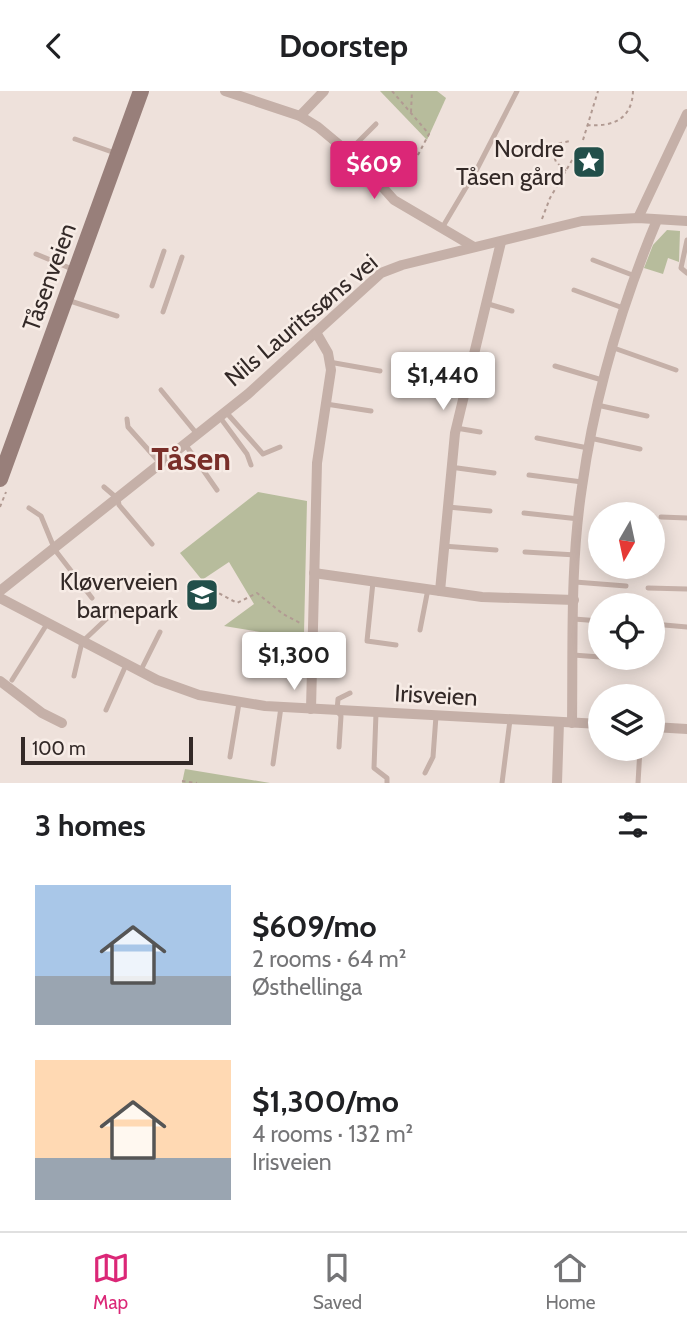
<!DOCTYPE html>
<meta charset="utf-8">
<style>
:root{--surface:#fff;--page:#f6f6f6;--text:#202124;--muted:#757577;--line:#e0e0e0;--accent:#db2777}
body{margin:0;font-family:Cabin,sans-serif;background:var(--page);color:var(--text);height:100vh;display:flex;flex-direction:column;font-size:26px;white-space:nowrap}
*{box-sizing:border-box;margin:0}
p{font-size:23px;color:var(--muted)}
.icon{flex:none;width:38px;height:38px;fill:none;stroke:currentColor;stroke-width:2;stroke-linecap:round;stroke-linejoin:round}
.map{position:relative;height:692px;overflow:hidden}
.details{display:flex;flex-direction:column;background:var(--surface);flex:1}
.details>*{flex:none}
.needle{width:46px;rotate:189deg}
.controls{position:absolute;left:588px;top:411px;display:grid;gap:14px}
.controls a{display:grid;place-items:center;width:77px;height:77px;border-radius:50%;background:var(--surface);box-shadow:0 4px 18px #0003;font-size:35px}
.scale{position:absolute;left:21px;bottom:18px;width:172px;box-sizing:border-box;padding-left:7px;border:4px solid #332927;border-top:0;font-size:19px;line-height:24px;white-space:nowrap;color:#332927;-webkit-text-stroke:5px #f7ece6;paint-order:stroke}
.price{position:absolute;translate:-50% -60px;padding:0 16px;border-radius:7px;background:#fff;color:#222;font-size:23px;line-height:46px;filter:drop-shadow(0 2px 4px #0008)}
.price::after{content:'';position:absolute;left:50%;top:42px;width:21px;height:16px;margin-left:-10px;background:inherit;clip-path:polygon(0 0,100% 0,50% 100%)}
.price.on{background:var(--accent);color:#fff}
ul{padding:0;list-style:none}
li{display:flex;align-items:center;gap:21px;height:175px;padding:0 35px}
li span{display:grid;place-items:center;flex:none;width:196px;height:140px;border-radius:0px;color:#555}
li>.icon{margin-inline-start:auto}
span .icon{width:84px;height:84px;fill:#fffc;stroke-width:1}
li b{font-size:30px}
h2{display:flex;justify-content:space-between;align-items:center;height:84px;padding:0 35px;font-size:30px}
header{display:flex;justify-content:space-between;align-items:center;height:91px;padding:0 35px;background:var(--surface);font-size:32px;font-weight:700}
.menu{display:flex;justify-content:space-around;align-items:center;height:98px;border-top:2px solid var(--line);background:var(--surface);font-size:19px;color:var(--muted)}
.menu a{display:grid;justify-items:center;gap:4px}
.menu .on{color:var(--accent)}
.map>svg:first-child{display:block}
.green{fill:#b7bc9c}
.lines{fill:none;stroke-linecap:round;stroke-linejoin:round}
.path{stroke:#b19a92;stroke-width:2;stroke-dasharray:3.5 3.5;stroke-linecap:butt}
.lane{stroke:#c5b0a8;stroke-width:5}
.street{stroke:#c5b0a8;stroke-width:10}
.secondary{stroke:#987f7a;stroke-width:16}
.labels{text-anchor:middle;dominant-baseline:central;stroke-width:5;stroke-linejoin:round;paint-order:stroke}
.poi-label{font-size:24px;fill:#332927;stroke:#f7ece6;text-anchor:end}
.street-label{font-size:24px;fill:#332927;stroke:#f7ece6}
.district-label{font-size:32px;font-weight:bold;fill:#792e29;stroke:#f7ece6}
</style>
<header><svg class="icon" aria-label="back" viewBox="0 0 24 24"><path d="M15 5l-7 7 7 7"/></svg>Doorstep<svg class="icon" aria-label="search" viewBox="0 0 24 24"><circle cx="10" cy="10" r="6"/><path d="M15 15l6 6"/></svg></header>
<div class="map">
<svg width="687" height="692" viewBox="0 0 687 692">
<rect width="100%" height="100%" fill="#eee1db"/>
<g class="green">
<polygon points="380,0 437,0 446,7 427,49"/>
<polygon points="667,139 680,140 679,171 668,167 663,183 644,177 653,154"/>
<polygon points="258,401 307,410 304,543 260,541 224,535 254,513 229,471 202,489 180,462"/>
<polygon points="185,678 270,692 182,692"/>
</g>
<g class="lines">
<g class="path">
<polyline points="392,0 429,43 400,98"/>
<polyline points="411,21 412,0"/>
<path d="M587 34C612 36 632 29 633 0"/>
<polyline points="583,49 598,0"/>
<polyline points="566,80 556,71 553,62 556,53 570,50"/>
<polyline points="542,128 550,107 578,59"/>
<polyline points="0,416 6,401"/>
<polyline points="213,499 237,512 257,502 283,523 302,533"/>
<polyline points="182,690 197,692"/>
</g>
<g class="lane">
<polyline points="75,48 115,62"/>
<polyline points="348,61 376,33"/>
<polyline points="442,137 477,78 517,0"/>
<polyline points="687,149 681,177 687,182"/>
<polyline points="36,163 72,178"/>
<polyline points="593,169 635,185"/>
<polyline points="152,195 164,160"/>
<polyline points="574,199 623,217"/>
<polyline points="67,209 117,225"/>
<polyline points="485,212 512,220"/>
<polyline points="163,221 182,166"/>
<polyline points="611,256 676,279"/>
<polyline points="329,271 380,280"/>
<polyline points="555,275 602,289"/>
<polyline points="161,299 197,343"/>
<polyline points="326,313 371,320"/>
<polyline points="597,314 647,325"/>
<polyline points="225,320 263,363 280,356"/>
<polyline points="219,325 247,363 251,374"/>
<polyline points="127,328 128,336 161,373"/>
<polyline points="456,337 480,341"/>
<polyline points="537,347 588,357"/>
<polyline points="590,347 640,358"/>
<polyline points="185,353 217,399"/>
<polyline points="450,376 494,382"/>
<polyline points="529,384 582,391"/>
<polyline points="104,396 118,408 119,414 152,453"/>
<polyline points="448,416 490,420"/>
<polyline points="29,417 41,425 55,459 92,507"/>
<polyline points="524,422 579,428"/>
<polyline points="661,426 687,427"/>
<polyline points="443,455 496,459"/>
<polyline points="525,461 576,464"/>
<polyline points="373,491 367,550 396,554"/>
<polyline points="575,491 626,495"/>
<polyline points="648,497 687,498"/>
<polyline points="574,528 600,530"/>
<polyline points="653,533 687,536"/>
<polyline points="420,539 428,498"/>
<polyline points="573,564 600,566"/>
<polyline points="622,567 624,567"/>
<polyline points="140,581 160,541"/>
<polyline points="74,585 82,551 118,517"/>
<polyline points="12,589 47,533"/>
<polyline points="106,619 126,574"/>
<polyline points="376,622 374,677 387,687 387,692"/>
<polyline points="339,656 341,625 337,620 338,608 350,602"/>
<polyline points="230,666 239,612"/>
<polyline points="273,673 281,616"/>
<polyline points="425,682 433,666 436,625"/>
<polyline points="502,692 510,629"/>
<polyline points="638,692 640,658"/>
</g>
<g class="street">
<polyline points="225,0 300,25 318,36 360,71 394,109 474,156"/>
<polyline points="300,25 324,0"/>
<polyline points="638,127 687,23"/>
<polyline points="314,482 482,506 574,509"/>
<polyline points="0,500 248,303 381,182 402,174 582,130 638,127 687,130"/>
<polyline points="440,500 455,342 501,151"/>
<polyline points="0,507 157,589 199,604 265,615 600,633"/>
<polyline points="0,590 42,622 62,632"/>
<polyline points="311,618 317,372 331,279 328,262 317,243"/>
<path d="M572 632C573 554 570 474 582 396 595 303 621 215 657 129"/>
<polyline points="653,636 687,638"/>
<polyline points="557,692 559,631"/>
</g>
<polyline class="secondary" points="0,388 141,0"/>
</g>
<defs>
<symbol id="sight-square" viewBox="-11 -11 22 22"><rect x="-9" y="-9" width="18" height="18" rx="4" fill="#224f4a" stroke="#f7ece6"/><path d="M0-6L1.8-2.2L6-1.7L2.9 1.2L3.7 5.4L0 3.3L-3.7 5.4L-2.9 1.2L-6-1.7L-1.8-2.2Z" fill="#fff"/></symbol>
<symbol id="school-square" viewBox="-11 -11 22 22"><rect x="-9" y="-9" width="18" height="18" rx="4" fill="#224f4a" stroke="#f7ece6"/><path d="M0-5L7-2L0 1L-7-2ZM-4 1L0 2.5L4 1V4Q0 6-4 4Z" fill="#fff"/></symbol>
</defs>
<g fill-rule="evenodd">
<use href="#sight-square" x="570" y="52" width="38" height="38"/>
<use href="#school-square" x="183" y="485" width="38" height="38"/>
</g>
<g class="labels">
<g class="poi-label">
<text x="564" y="57">Nordre<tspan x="564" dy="28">Tåsen gård</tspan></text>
<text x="178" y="490">Kløverveien<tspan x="178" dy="28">barnepark</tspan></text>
</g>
<g class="street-label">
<text transform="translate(49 186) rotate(-70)">Tåsenveien</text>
<text transform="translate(301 229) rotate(-40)">Nils Lauritssøns vei</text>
<text transform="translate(436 604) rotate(3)">Irisveien</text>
</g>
<g class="district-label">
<text x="191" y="367">Tåsen</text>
</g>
</g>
</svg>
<div class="controls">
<a><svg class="needle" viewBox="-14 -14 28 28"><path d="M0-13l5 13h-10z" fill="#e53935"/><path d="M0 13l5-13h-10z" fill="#757577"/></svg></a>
<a><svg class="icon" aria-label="locate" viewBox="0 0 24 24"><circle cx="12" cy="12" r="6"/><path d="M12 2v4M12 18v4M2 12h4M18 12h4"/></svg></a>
<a><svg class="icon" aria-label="layers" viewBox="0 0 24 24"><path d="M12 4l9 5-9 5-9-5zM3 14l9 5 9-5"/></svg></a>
</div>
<div class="scale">100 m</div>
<b class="price on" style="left:374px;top:110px">$609</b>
<b class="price" style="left:443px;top:321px">$1,440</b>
<b class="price" style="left:294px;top:601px">$1,300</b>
</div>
<section class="details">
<h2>3 homes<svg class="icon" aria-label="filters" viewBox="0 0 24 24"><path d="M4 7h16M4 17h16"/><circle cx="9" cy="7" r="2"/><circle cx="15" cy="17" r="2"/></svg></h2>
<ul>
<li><span style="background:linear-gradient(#a9c7e8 65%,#9aa5b1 0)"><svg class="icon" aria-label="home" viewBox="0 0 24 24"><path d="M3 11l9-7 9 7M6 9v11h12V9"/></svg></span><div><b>$609/mo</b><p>2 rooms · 64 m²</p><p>Østhellinga</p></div></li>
<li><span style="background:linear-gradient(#ffd9b3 70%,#9aa5b1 0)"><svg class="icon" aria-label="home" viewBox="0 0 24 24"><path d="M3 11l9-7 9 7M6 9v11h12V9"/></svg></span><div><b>$1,300/mo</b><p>4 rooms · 132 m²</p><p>Irisveien</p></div></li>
</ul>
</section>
<nav class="menu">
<a class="on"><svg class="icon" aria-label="map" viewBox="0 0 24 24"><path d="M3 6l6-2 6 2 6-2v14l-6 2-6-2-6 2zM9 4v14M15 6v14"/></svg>Map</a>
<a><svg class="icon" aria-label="saved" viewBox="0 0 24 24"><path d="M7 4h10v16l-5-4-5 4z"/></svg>Saved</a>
<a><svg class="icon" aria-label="home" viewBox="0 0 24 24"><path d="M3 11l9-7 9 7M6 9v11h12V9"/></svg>Home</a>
</nav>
